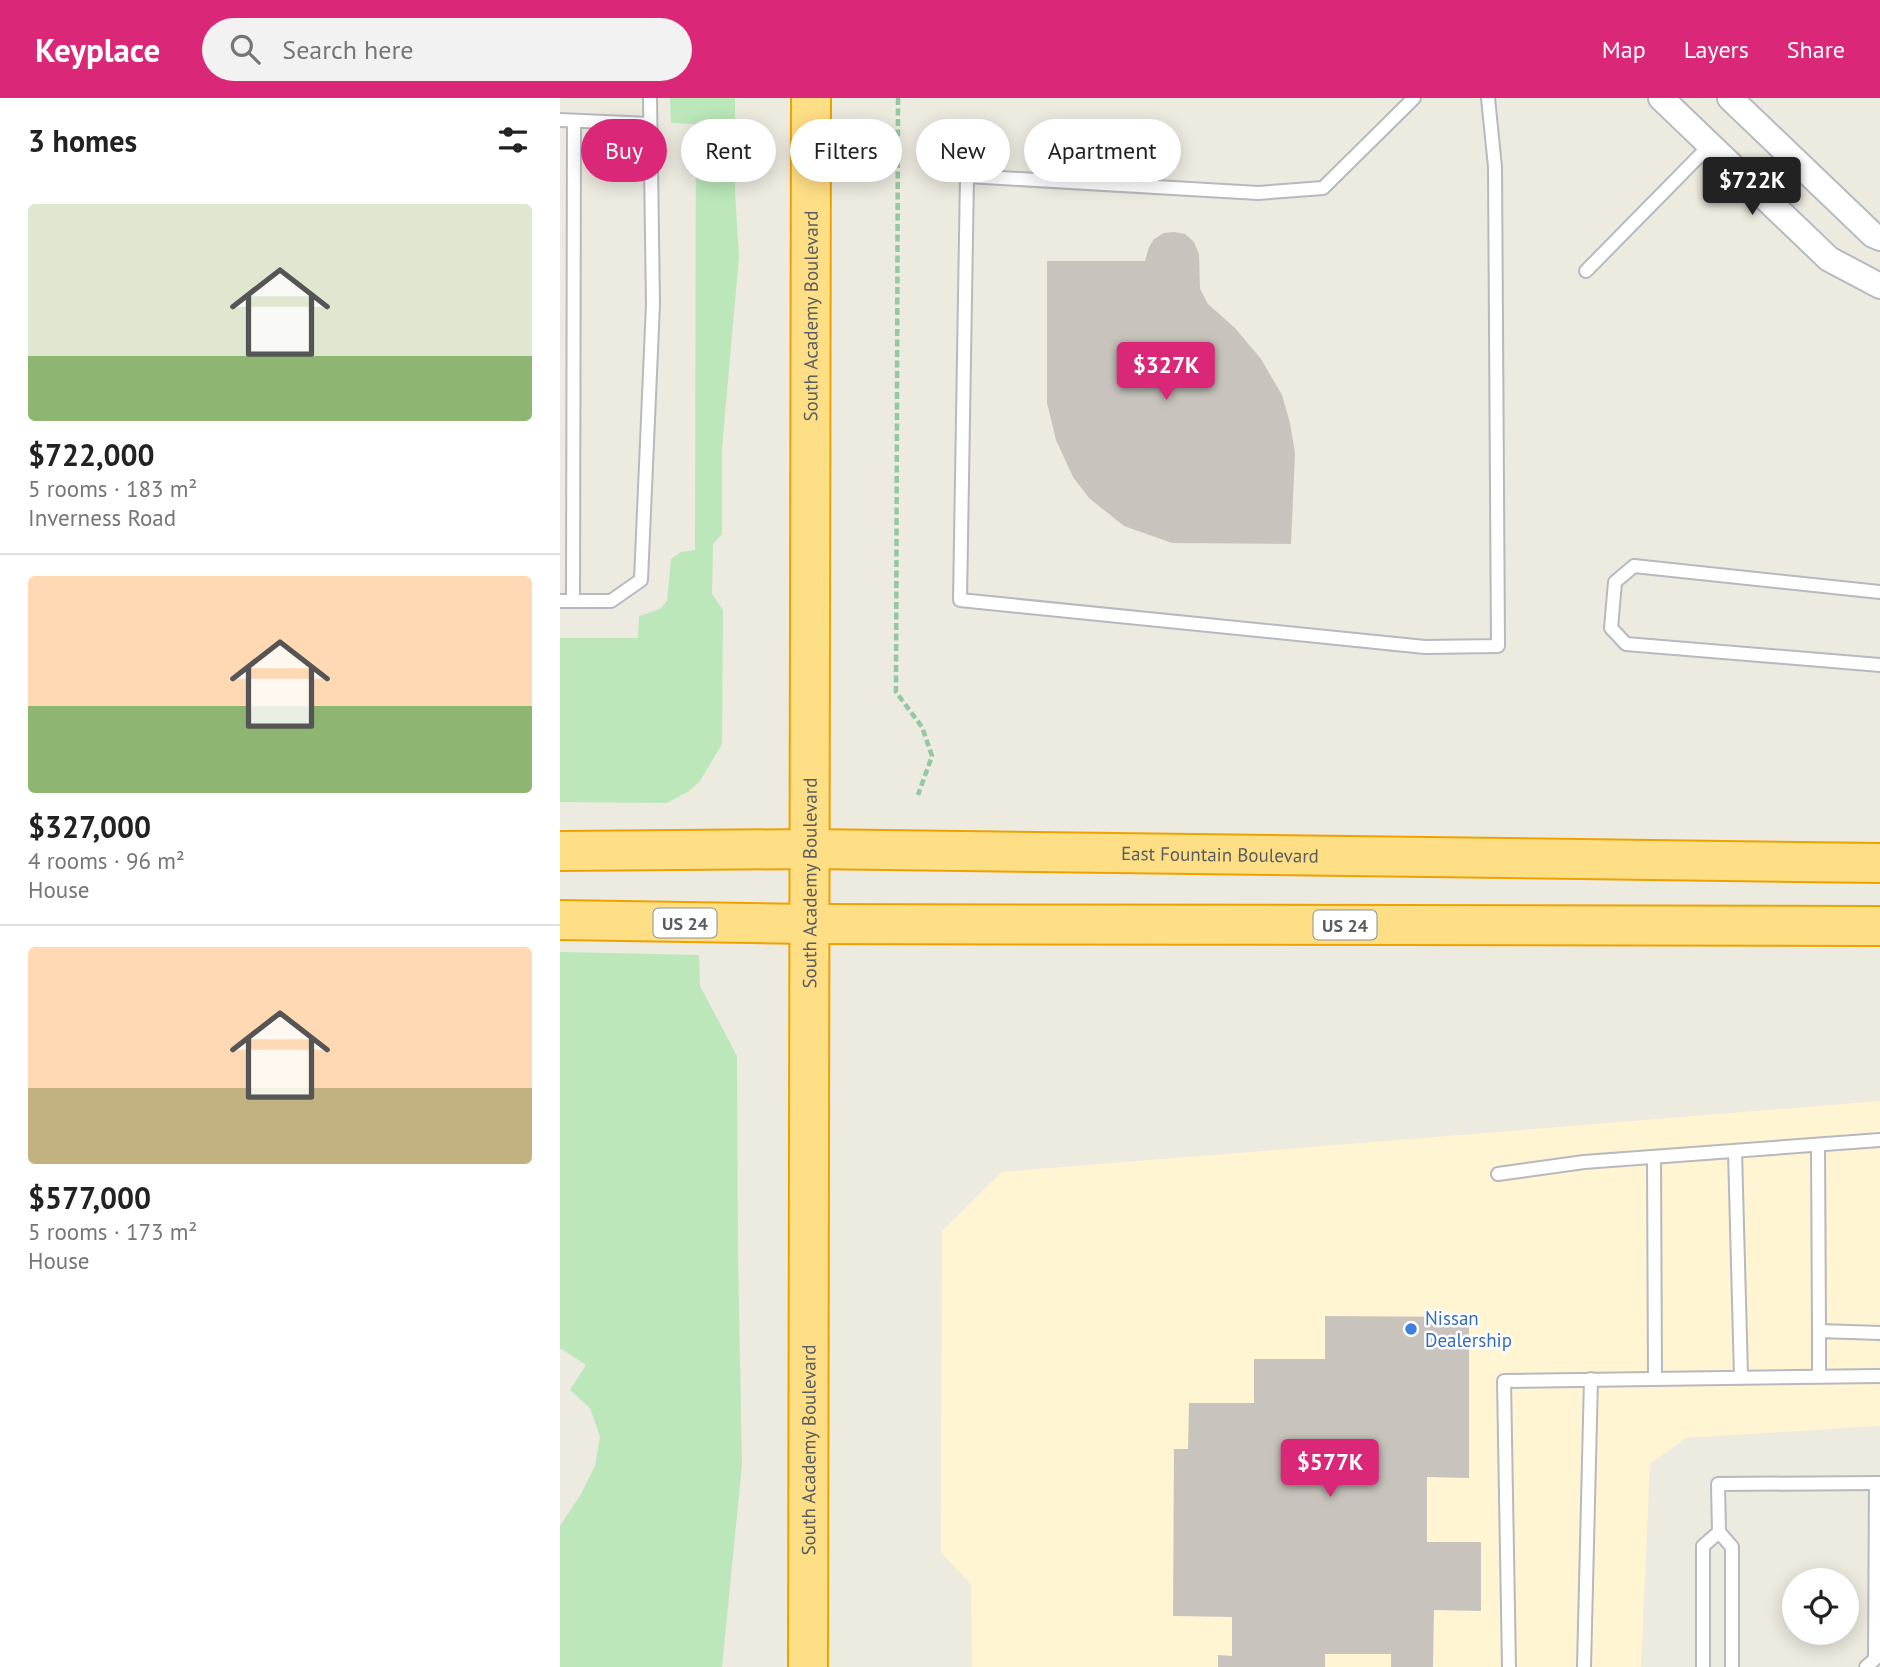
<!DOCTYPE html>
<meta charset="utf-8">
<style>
:root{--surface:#fff;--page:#f2f2f2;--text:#222;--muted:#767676;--line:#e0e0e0;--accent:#db2777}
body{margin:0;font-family:"PT Sans",sans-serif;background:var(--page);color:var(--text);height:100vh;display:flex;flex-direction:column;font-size:26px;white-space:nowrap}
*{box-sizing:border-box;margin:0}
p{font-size:23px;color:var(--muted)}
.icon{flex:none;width:38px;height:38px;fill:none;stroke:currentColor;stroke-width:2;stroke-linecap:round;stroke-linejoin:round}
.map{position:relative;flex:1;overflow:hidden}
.sheet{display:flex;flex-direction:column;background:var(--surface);width:560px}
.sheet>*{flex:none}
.guide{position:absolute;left:21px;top:21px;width:665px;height:63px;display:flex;gap:14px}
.fabs{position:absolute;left:1222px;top:1470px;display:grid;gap:14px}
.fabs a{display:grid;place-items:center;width:77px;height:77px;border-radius:50%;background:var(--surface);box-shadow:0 4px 18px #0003;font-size:35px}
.price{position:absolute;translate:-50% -60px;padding:0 16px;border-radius:7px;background:var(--accent);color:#fff;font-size:23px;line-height:46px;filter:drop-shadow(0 2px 4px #0008)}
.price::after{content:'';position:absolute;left:50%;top:42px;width:21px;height:16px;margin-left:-10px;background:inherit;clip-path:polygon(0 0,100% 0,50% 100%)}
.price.current{background:#222;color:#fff}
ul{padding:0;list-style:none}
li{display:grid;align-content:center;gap:14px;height:371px;padding:0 28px}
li+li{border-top:2px solid var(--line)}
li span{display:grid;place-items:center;height:217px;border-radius:7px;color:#555}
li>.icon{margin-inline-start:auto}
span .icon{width:126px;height:126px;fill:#fffc;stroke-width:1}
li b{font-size:30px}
h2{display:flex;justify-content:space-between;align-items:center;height:84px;padding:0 28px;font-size:30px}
.tag{padding:0 24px;border-radius:32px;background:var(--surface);box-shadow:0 4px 18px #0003;font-size:24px;line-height:63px}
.tag.current{background:var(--accent);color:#fff}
header{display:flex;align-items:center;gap:42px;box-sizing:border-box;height:98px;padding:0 35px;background:var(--accent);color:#fff}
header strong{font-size:33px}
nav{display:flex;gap:38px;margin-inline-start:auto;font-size:24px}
.search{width:490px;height:63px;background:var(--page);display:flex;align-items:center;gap:18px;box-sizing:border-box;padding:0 24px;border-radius:38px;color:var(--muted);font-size:26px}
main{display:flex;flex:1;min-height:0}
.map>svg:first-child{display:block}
.commercial{fill:#fff5d3}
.green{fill:#bbe7ba}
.building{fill:#c8c4bd}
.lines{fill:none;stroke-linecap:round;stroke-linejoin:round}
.lane-casing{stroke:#b6b9be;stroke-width:16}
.street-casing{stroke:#b6b9be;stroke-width:28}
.highway-casing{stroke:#eda200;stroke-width:42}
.path{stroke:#93c8a2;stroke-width:4.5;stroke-dasharray:7 3.5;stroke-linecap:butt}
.lane{stroke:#fff;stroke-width:12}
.street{stroke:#fff;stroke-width:24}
.highway{stroke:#ffdf85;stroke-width:38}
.shop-dot{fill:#3f7fe0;stroke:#fff;stroke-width:2.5}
.labels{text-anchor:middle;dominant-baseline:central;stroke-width:5;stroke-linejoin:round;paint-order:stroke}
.shield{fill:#fff;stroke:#8b8e91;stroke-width:2}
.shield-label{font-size:18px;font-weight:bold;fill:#595d62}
.street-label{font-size:19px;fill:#595d62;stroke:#fff}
.shop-label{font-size:19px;fill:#366cbe;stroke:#fff;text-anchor:start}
</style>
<header>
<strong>Keyplace</strong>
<div class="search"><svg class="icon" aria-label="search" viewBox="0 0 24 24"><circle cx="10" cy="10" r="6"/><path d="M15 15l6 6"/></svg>Search here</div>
<nav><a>Map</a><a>Layers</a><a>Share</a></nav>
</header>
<main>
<section class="sheet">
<h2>3 homes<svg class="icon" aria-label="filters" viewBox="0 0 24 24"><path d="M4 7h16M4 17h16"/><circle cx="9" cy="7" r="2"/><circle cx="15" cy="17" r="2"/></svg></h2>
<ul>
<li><span style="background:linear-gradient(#dfe7d0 70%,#8fb573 0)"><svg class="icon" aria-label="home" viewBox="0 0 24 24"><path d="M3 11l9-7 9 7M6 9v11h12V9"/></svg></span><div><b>$722,000</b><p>5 rooms · 183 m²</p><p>Inverness Road</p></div></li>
<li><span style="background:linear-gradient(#ffd9b3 60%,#8fb573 0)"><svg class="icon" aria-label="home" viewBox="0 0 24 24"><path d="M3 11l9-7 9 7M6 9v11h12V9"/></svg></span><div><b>$327,000</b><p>4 rooms · 96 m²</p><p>House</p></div></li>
<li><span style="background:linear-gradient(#ffd9b3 65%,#c2b280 0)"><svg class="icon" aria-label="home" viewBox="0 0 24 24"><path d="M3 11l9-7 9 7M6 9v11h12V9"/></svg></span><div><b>$577,000</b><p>5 rooms · 173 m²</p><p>House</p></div></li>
</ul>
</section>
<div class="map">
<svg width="1320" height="1569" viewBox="0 0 1320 1569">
<rect width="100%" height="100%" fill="#edeae0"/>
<polygon class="commercial" points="1320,1003 1320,1328 1126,1340 1090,1366 1081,1569 412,1569 411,1486 381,1455 382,1133 442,1074"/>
<g class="green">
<polygon points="110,0 175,0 175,94 179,159 162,350 162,436 153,446 152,496 163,512 162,646 140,683 129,693 107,705 0,704 0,540 78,540 79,518 100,511 107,503 111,461 121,454 135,452 136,26 111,25"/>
<polygon points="0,854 139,857 140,888 177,958 178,1158 182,1367 162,1569 0,1569 0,1428 21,1396 35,1368 40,1339 30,1310 10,1292 26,1267 0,1250"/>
</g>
<g class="building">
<polygon points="614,134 625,136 634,144 639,156 640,191 648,206 675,230 701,261 722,297 730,325 735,355 731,446 612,445 564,428 529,400 513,379 496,342 487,305 487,163 585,163 589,149 594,141 604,135"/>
<polygon points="765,1218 909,1219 909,1380 867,1379 867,1444 921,1444 921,1513 874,1512 873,1569 831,1569 831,1556 765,1556 765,1569 658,1569 658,1557 672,1558 672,1519 613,1518 614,1351 628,1351 629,1305 694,1305 694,1261 765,1261"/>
</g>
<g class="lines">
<defs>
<g id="lane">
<polyline points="854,0 763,90 698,95 407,78 400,502 865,549 938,548 935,69 928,0"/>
<polyline points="0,22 90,26"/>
<polyline points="1026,173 1150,47"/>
<polyline points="1320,494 1074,468 1055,484 1051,530 1066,546 1320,567"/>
<polyline points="0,503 51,503 81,482 93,206 90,0"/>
<polyline points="13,503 14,23"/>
<polyline points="1258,1047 1259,1233"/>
<polyline points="1175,1053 1181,1278"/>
<polyline points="1094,1059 1095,1280"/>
<polyline points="938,1076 1024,1064 1320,1042"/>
<polyline points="1259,1278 1259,1233 1320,1235"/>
<polyline points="1159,1434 1158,1386 1320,1385"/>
<polyline points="949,1569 944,1283 1320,1278"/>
<polyline points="1024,1569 1031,1281"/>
<polyline points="1143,1569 1143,1448 1159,1434 1172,1449 1172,1569"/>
<polyline points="1306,1569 1315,1561 1316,1385"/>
</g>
<g id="street">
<polyline points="1101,0 1269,161 1320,188"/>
<polyline points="1170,0 1313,137 1320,140"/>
</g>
<g id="highway">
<path id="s1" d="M0 753 250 751 1320 765"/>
<polyline points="0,822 250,826 1320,828"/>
<path id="s2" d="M248 1569 251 0"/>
</g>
</defs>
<use href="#lane" class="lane-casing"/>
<use href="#street" class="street-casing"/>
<use href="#highway" class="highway-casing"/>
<polyline class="path" points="338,0 336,594 362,629 372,658 358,697"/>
<use href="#lane" class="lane"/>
<use href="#street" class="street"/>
<use href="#highway" class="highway"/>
</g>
<circle class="shop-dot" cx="851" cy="1231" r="7"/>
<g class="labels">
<g class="shield">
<rect x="93.5" y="810.5" width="63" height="29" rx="5"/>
<rect x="753.5" y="812.5" width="63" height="29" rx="5"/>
</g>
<g class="shield-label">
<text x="125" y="825">US 24</text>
<text x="785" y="827">US 24</text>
</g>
<g class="street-label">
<text stroke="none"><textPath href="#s2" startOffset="1351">South Academy Boulevard</textPath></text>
<text stroke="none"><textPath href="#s1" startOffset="660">East Fountain Boulevard</textPath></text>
<text stroke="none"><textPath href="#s2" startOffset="784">South Academy Boulevard</textPath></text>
<text stroke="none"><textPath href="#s2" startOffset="217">South Academy Boulevard</textPath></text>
</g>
<g class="shop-label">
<text x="865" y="1220">Nissan<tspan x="865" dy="22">Dealership</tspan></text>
</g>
</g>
</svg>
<div class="fabs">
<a><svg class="icon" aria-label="locate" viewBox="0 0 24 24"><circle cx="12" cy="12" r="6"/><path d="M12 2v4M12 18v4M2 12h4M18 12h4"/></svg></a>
</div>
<b class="price current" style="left:1192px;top:119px">$722K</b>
<b class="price" style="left:606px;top:304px">$327K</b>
<b class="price" style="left:770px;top:1401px">$577K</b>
<div class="guide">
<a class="tag current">Buy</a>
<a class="tag">Rent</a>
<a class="tag">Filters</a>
<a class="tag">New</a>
<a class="tag">Apartment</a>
</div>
</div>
</main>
